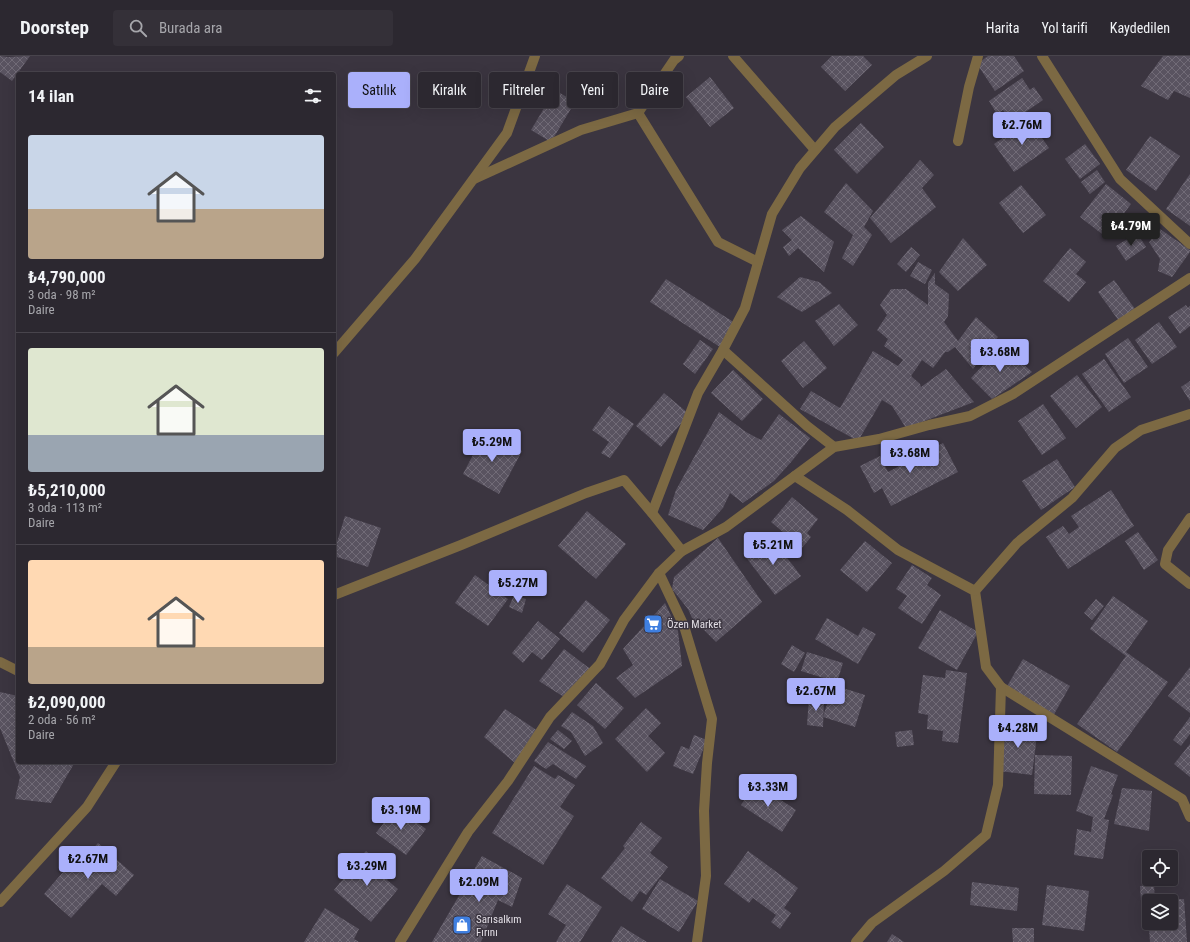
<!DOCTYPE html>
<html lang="tr">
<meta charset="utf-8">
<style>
:root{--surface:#2c2830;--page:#343038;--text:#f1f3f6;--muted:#a6a6ab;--line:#48444c;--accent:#aab0fb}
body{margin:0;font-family:"Roboto Condensed",sans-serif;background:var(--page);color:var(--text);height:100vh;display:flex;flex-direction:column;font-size:15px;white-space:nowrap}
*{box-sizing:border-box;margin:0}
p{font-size:13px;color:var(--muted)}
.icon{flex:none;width:22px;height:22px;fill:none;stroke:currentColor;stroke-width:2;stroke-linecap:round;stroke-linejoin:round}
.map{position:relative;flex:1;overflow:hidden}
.panel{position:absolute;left:16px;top:16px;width:320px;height:692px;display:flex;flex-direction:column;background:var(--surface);border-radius:4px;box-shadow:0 4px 16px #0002,0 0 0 1px var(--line)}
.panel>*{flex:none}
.hud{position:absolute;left:348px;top:16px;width:380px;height:36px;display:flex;gap:8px}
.tools{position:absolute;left:1142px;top:794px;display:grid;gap:8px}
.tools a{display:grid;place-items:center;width:36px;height:36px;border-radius:4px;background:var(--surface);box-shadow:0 4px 16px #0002,0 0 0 1px var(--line);font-size:20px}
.price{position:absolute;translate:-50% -34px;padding:0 9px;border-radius:4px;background:var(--accent);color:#111;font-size:13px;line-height:26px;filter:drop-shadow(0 1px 2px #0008)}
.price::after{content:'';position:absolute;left:50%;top:24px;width:12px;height:9px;margin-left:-6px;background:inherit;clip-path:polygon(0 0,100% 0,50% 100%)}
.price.active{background:#222;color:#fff}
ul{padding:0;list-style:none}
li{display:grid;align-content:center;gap:8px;height:212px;padding:0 12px}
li+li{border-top:1px solid var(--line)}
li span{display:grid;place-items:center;height:124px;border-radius:4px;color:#555}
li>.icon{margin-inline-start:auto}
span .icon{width:72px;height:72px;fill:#fffc;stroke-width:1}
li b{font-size:17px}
h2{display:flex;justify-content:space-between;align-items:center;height:48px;padding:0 12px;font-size:17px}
.chip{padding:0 14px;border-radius:4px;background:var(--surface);box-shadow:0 4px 16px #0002,0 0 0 1px var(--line);font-size:14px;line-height:36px}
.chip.active{background:var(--accent);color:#111}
header{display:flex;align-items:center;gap:24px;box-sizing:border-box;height:56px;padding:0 20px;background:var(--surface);border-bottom:1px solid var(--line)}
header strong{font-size:19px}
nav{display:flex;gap:22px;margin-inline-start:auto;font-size:14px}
.search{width:280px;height:36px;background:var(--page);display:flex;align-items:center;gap:10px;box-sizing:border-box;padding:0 14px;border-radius:4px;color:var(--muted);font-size:15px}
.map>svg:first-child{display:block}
.building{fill:url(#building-cross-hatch)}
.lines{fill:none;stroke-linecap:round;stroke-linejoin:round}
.minor{stroke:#7c6943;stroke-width:10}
.tertiary{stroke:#7c6943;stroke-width:10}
.labels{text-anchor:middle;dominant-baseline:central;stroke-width:3;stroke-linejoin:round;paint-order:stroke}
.poi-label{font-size:11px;fill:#e1dde4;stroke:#3b3540;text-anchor:start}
</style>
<header>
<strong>Doorstep</strong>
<div class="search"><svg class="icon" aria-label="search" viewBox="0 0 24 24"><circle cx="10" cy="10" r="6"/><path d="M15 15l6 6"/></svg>Burada ara</div>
<nav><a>Harita</a><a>Yol tarifi</a><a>Kaydedilen</a></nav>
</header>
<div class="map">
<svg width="1190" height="886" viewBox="0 0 1190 886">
<defs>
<pattern id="building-cross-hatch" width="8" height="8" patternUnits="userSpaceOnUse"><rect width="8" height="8" fill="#595360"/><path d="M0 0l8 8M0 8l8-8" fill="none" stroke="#716b77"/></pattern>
</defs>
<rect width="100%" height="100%" fill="#3b3540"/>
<g class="building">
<polygon points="0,0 8,1 30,0 12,25 0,16"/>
<polygon points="832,0 863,0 872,9 845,35 821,11"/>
<polygon points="988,0 1014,0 1024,15 995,35 977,8"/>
<polygon points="1163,0 1190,0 1190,42 1174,35 1168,44 1141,30"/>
<polygon points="710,21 734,52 710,71 686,41"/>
<polygon points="1022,22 1030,34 1034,31 1043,44 1011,66 1003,54 997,58 989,45"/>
<polygon points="555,34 575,46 551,86 531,74"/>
<polygon points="1029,64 1049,92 1014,116 994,88"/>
<polygon points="861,67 884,91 857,118 834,94"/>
<polygon points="1150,80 1180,100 1156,135 1126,114"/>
<polygon points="1085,88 1100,108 1080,123 1065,103"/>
<polygon points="920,104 934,119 922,132 936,151 891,187 870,162"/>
<polygon points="1097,114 1105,126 1090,138 1081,126"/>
<polygon points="1190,118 1190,170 1166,153"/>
<polygon points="846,127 873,155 864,171 872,179 853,210 842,202 853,179 824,156"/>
<polygon points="1106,128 1131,148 1106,181 1080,161"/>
<polygon points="1021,129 1046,159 1023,177 999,147"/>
<polygon points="801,160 834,186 824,216 798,192 789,200 783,191 792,184 782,174"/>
<polygon points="1160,173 1190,194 1190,196 1172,221 1158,215 1160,203 1149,186"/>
<polygon points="1137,177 1146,191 1126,205 1116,190"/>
<polygon points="963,182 987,209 958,235 939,216"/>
<polygon points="911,191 920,199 906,216 897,208"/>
<polygon points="1070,192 1086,206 1076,218 1086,226 1069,246 1043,225"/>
<polygon points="918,206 932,214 925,228 910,220"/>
<polygon points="935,217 935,228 949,238 948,260 944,266 958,285 976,261 998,281 973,313 955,291 948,296 945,296 933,312 922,304 911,320 920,328 921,331 946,313 974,346 906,372 892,350 882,344 858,385 800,353 811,335 840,352 873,295 898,310 903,304 884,290 888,283 877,274 887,259 880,249 891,233 906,233 928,249 928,227"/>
<polygon points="800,221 819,226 832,237 802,256 777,241"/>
<polygon points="666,223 735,267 720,291 650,246"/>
<polygon points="1114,224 1135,253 1119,265 1098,236"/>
<polygon points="839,248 858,269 834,290 815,265"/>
<polygon points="1186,249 1188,252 1190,250 1190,270 1180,278 1168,261"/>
<polygon points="1159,266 1177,291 1152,308 1135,284"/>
<polygon points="1128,282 1148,311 1124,327 1105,298"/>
<polygon points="700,284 713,293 695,318 683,308"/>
<polygon points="804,285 827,312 803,332 781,305"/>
<polygon points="1002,289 1032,316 992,343 971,322"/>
<polygon points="1104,303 1131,341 1109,356 1082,318"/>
<polygon points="733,314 763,343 742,365 711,337"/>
<polygon points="1077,319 1102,351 1076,372 1050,340"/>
<polygon points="1190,325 1190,345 1181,331"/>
<polygon points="664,337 689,358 661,391 636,370"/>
<polygon points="1043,348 1066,382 1042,399 1018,365"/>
<polygon points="609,350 634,368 610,402 601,397 609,386 592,374"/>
<polygon points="719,356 746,376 761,384 779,358 810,382 792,405 774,425 743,447 730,437 723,452 703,474 668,459 676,434"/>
<polygon points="485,376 522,395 499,438 463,418"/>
<polygon points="943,387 958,416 891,450 882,432 874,437 860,410 880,400 888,416"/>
<polygon points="1057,403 1075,431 1041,454 1022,425"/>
<polygon points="1111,434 1134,470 1068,513 1046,481 1063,470 1069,478 1079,471 1071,460"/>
<polygon points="792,441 818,463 807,477 811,481 802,492 771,466"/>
<polygon points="587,455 626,488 596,523 558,490"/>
<polygon points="345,460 381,472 368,511 334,500 334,496"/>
<polygon points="1138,476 1158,504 1144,514 1125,485"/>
<polygon points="771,481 801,520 775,539 745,500"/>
<polygon points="718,482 762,546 716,586 692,562 688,553 672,533 674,521"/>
<polygon points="865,485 892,507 867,536 840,514"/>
<polygon points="912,509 932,522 927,529 941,539 922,568 898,552 907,540 896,533"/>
<polygon points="475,519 508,543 488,570 455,547"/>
<polygon points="514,539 526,543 522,557 509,551"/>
<polygon points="1113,540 1148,565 1126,596 1168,626 1117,696 1077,668 1126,600 1090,573"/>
<polygon points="1096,543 1104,550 1092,564 1084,557"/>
<polygon points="586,544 610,564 583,597 559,577"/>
<polygon points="665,547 678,575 682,610 635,642 616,622 633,609 623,593"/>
<polygon points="940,554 978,576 957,614 918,592"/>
<polygon points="827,562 858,580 863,571 876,578 858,608 815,583"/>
<polygon points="538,565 560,583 542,604 532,596 523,607 512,597"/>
<polygon points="792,589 805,597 794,616 781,608"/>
<polygon points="564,593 593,615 567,643 539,625"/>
<polygon points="807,596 843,607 837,626 801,615"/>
<polygon points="1023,603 1070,630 1053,660 1006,632"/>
<polygon points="1190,611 1190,657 1168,640"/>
<polygon points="946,614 967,617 958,687 942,685 943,675 927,673 928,659 918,657 923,619 945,622"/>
<polygon points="596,627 624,652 605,673 577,649"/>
<polygon points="833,629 865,639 855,671 823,661"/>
<polygon points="0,636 18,640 18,706 75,706 51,747 15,743 20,721 0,672"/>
<polygon points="809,642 824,643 823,671 807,669"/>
<polygon points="646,652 661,667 648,680 665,697 647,716 615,683"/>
<polygon points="505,653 538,675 515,707 484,681"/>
<polygon points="572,656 593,670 603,687 585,700 571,676 561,670"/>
<polygon points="1190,661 1190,678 1181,690 1173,684"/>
<polygon points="1005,666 1038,671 1032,719 999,715"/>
<polygon points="558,674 572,685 564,693 550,683"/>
<polygon points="912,674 914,689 897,691 895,676"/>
<polygon points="694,679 707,684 693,718 673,710 681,690 689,693"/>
<polygon points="548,686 586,710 576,723 553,708 546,713 534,705"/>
<polygon points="1190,688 1190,721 1174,708"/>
<polygon points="1035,699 1072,700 1071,739 1034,738"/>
<polygon points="534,710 555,723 558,719 575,729 560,751 574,760 543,809 492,777"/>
<polygon points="1091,710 1118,719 1111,738 1113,739 1104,763 1109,764 1103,803 1074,799 1077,773 1091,776 1093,761 1076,755"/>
<polygon points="755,727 796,754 782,776 741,749"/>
<polygon points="1122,732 1152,735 1149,775 1114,768"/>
<polygon points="396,751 426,773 406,799 376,777"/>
<polygon points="641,766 662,782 650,797 668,811 646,839 640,835 632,846 601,822 625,792 623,790"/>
<polygon points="98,787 134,819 116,840 102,828 71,862 44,838 78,799 83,804"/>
<polygon points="366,795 393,817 387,824 398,833 371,866 334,834"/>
<polygon points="748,795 798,832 784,852 791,857 780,873 771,866 776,859 753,842 749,847 724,828"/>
<polygon points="482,800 522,822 512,851 498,844 481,886 432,886"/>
<polygon points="660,823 698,845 679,876 642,853"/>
<polygon points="972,826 1019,832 1017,855 970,849"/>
<polygon points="567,828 602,851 580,886 556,886 566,869 548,858"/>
<polygon points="1047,829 1089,835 1084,875 1042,869"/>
<polygon points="1154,829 1155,845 1149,845 1149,867 1171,867 1171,844 1184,843 1187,886 1150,886 1149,873 1143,874 1140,830"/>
<polygon points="325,852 359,873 354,883 359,886 304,886"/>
<polygon points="621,870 647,886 611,886"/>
<polygon points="1012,872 1034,872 1034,886 1013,886"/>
<polygon points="892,878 904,886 887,886"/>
</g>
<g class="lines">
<g class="minor">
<polyline points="679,0 674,4 638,57 718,186 758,206"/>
<polyline points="733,0 815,94"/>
<polyline points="1042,0 1120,123 1190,188"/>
<polyline points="958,85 969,31 978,0"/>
<polyline points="474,123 581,74 638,57"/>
<polyline points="723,294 807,370 834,391"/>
<polyline points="795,420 847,454 898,494 975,535 986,611 1001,631 1182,743 1190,761"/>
<polyline points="652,457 698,337 723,294 745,252 772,158 800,112 835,71 896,19 927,0"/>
<polyline points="1190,462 1168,494 1165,508 1190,528"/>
<polyline points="659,517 684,570 712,663 707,707 704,755 706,820 697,886"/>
<polyline points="975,535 1017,487 1072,442 1115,392 1141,374 1190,358"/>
<polyline points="334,539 461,489 586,437 624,424 652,457 682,495"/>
<polyline points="856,886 872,867 944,815 986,779 998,729 1001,631"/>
</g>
<g class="tertiary">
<polyline points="334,297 415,203 507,77 535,0"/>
<polyline points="0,606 18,615"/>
<polyline points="0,846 87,751 116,706"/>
<polyline points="400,886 468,776 508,725 550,661 600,608 624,564 659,517 682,495 726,471 834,391 879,383 929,369 970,360 1013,338 1190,222"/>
</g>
</g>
<defs>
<symbol id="supermarket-square" viewBox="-11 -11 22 22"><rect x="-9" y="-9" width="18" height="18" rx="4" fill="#3f7fe0" stroke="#3b3540"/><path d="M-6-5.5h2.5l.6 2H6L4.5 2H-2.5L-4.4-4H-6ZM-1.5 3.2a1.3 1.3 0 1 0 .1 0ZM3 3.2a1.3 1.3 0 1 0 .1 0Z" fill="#fff"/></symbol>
<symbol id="shop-square" viewBox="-11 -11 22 22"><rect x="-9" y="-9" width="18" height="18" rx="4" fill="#3f7fe0" stroke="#3b3540"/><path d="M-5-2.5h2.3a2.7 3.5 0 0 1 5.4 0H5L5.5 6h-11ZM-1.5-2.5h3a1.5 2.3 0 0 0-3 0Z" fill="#fff"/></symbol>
</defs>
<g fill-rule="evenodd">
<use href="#supermarket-square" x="642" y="557" width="22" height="22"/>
<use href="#shop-square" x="451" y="858" width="22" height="22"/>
</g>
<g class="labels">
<g class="poi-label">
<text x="667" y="568">Özen Market</text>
<text x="476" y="863">Sarısalkım<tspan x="476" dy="13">Fırını</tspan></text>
</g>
</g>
</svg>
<div class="tools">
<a><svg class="icon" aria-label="locate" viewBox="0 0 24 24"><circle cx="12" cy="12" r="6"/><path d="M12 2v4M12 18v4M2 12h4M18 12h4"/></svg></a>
<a><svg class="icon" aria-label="layers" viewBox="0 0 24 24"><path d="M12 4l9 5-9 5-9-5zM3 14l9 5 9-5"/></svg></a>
</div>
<b class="price" style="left:1022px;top:90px">₺2.76M</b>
<b class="price active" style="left:1131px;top:191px">₺4.79M</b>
<b class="price" style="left:1000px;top:317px">₺3.68M</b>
<b class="price" style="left:492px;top:407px">₺5.29M</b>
<b class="price" style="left:910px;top:418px">₺3.68M</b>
<b class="price" style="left:773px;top:510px">₺5.21M</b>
<b class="price" style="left:518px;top:548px">₺5.27M</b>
<b class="price" style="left:816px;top:656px">₺2.67M</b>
<b class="price" style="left:1018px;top:693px">₺4.28M</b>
<b class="price" style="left:768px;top:752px">₺3.33M</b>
<b class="price" style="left:401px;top:775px">₺3.19M</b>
<b class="price" style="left:88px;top:824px">₺2.67M</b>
<b class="price" style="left:367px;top:831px">₺3.29M</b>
<b class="price" style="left:479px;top:847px">₺2.09M</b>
<div class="hud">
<a class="chip active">Satılık</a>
<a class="chip">Kiralık</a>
<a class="chip">Filtreler</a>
<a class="chip">Yeni</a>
<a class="chip">Daire</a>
</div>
<section class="panel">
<h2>14 ilan<svg class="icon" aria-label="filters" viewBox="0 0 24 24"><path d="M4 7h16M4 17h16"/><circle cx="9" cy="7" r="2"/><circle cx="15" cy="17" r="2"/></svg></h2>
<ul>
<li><span style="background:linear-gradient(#c9d6e8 60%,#b9a48a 0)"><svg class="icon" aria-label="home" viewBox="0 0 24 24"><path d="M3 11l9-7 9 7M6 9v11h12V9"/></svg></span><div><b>₺4,790,000</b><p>3 oda · 98 m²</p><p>Daire</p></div></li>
<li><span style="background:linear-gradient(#dfe7d0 70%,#9aa5b1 0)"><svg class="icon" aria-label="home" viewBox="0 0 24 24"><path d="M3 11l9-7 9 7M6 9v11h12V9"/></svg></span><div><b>₺5,210,000</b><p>3 oda · 113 m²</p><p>Daire</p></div></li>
<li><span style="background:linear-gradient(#ffd9b3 70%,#b9a48a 0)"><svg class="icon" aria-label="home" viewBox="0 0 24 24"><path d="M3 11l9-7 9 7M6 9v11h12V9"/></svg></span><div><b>₺2,090,000</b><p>2 oda · 56 m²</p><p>Daire</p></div></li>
</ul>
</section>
</div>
